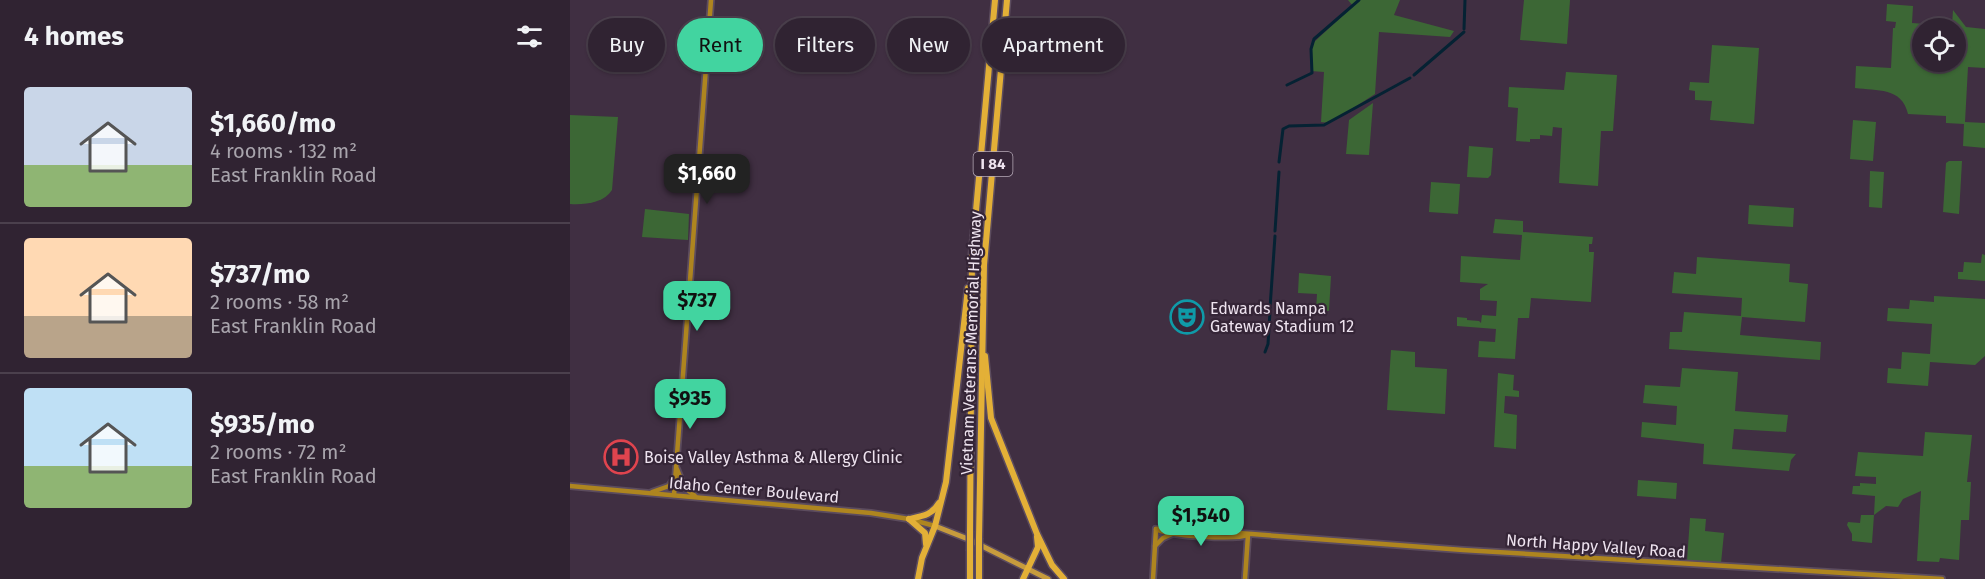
<!DOCTYPE html>
<meta charset="utf-8">
<style>
:root{--surface:#302332;--page:#3c2f3e;--text:#f1f3f6;--muted:#a8a4ac;--line:#4b404d;--accent:#42d4a0}
body{margin:0;font-family:"Fira Sans",sans-serif;background:var(--page);color:var(--text);height:100vh;display:flex;flex-direction:column;font-size:22px;white-space:nowrap}
*{box-sizing:border-box;margin:0}
p{font-size:20px;color:var(--muted)}
.icon{flex:none;width:33px;height:33px;fill:none;stroke:currentColor;stroke-width:2;stroke-linecap:round;stroke-linejoin:round}
.map{position:relative;flex:1;overflow:hidden}
.panel{display:flex;flex-direction:column;background:var(--surface);width:570px}
.panel>*{flex:none}
.banner{position:absolute;left:18px;top:18px;width:570px;height:54px;display:flex;gap:12px}
.controls{position:absolute;left:1342px;top:18px;display:grid;gap:12px}
.controls a{display:grid;place-items:center;width:54px;height:54px;border-radius:50%;background:var(--surface);box-shadow:0 2px 4px #0004,0 0 0 2px var(--line);font-size:30px}
.price{position:absolute;translate:-50% -51px;padding:0 14px;border-radius:12px;background:var(--accent);color:#111;font-size:20px;line-height:39px;filter:drop-shadow(0 2px 3px #0008)}
.price::after{content:'';position:absolute;left:50%;top:36px;width:18px;height:14px;margin-left:-9px;background:inherit;clip-path:polygon(0 0,100% 0,50% 100%)}
.price.current{background:#222;color:#fff}
ul{padding:0;list-style:none}
li{display:flex;align-items:center;gap:18px;height:150px;padding:0 24px}
li+li{border-top:2px solid var(--line)}
li span{display:grid;place-items:center;flex:none;width:168px;height:120px;border-radius:6px;color:#555}
li>.icon{margin-inline-start:auto}
span .icon{width:72px;height:72px;fill:#fffc;stroke-width:1}
li b{font-size:26px}
h2{display:flex;justify-content:space-between;align-items:center;height:72px;padding:0 24px;font-size:26px}
.chip{padding:0 21px;border-radius:27px;background:var(--surface);box-shadow:0 2px 4px #0004,0 0 0 2px var(--line);font-size:21px;line-height:54px}
.chip.current{background:var(--accent);color:#111}
main{display:flex;flex:1;min-height:0}
.map>svg:first-child{display:block}
.green{fill:#3c6735;fill-rule:evenodd}
.lines{fill:none;stroke-linecap:round;stroke-linejoin:round}
.canal{stroke:#052233;stroke-width:3}
.secondary-casing{stroke:#5c4c5e;stroke-width:8}
.primary-casing{stroke:#5c4c5e;stroke-width:8}
.motorway-casing{stroke:#5c4c5e;stroke-width:9}
.secondary{stroke:#ae851f;stroke-width:4.5}
.primary{stroke:#c79c3d;stroke-width:5}
.motorway{stroke:#e3b037;stroke-width:6}
.motorway-bridge-casing{stroke:#5c4c5e;stroke-width:9;stroke-linecap:butt}
.motorway-bridge{stroke:#e3b037;stroke-width:6}
.labels{text-anchor:middle;dominant-baseline:central;stroke-width:4.5;stroke-linejoin:round;paint-order:stroke}
.shield{fill:#352537;stroke:#b6aab8;stroke-width:1.5}
.shield-label{font-size:15px;font-weight:bold;fill:#eee3ef}
.poi-label{font-size:16px;fill:#eee3ef;stroke:#352537;text-anchor:start}
.street-label{font-size:16px;fill:#eee3ef;stroke:#352537}
</style>
<main>
<section class="panel">
<h2>4 homes<svg class="icon" aria-label="filters" viewBox="0 0 24 24"><path d="M4 7h16M4 17h16"/><circle cx="9" cy="7" r="2"/><circle cx="15" cy="17" r="2"/></svg></h2>
<ul>
<li><span style="background:linear-gradient(#c9d6e8 65%,#8fb573 0)"><svg class="icon" aria-label="home" viewBox="0 0 24 24"><path d="M3 11l9-7 9 7M6 9v11h12V9"/></svg></span><div><b>$1,660/mo</b><p>4 rooms · 132 m²</p><p>East Franklin Road</p></div></li>
<li><span style="background:linear-gradient(#ffd9b3 65%,#b9a48a 0)"><svg class="icon" aria-label="home" viewBox="0 0 24 24"><path d="M3 11l9-7 9 7M6 9v11h12V9"/></svg></span><div><b>$737/mo</b><p>2 rooms · 58 m²</p><p>East Franklin Road</p></div></li>
<li><span style="background:linear-gradient(#bfe0f5 65%,#8fb573 0)"><svg class="icon" aria-label="home" viewBox="0 0 24 24"><path d="M3 11l9-7 9 7M6 9v11h12V9"/></svg></span><div><b>$935/mo</b><p>2 rooms · 72 m²</p><p>East Franklin Road</p></div></li>
</ul>
</section>
<div class="map">
<svg width="1415" height="579" viewBox="0 0 1415 579">
<rect width="100%" height="100%" fill="#402f42"/>
<g class="green">
<polygon points="778,0 830,0 824,15 884,31 880,37 809,32 805,94 760,123 751,122 754,72 741,71 742,44 783,6"/>
<polygon points="954,0 1000,0 997,44 950,40"/>
<path d="M1317 4 1343 6 1342 23 1382 26 1383 10 1396 27 1415 29V68L1398 67 1395 122 1415 123V148L1393 146 1394 124 1376 123V116L1338 114C1332 87 1307 91 1285 88L1286 66 1321 68 1323 28H1325L1326 22 1316 21ZM1386 28V62H1353V28Z"/>
<polygon points="1142,45 1189,48 1184,124 1140,120 1142,101 1125,100 1125,91 1119,90 1120,82 1139,83"/>
<polygon points="996,72 1047,75 1043,131 1031,131 1028,186 989,183 992,128 983,127 982,136 970,135 970,139 960,139 960,142 946,141 948,108 938,107 939,87 994,90"/>
<polygon points="803,103 799,155 776,154 779,120"/>
<path d="M0 115 48 117 42 190C34 203 14 205 0 204Z"/>
<polygon points="1283,120 1306,122 1303,161 1280,159"/>
<polygon points="899,146 923,148 921,175 918,178 897,177"/>
<polygon points="1379,161 1392,161 1389,214 1373,212 1376,163"/>
<polygon points="1300,171 1314,172 1312,208 1299,207"/>
<polygon points="861,182 890,184 888,214 859,212"/>
<polygon points="1179,205 1224,208 1223,227 1178,224"/>
<polygon points="75,209 119,214 118,240 72,237"/>
<polygon points="925,219 953,221 953,232 1023,237 1022,244 1019,244 1019,252 1024,252 1021,302 961,298 959,318 948,318 945,359 908,357 909,341 925,342 926,329 887,326 887,317 897,318 897,320 909,321 911,323 912,315 926,316 927,301 910,300 910,289 918,284 890,282 891,256 950,260 952,235 923,233"/>
<polygon points="1412,254 1415,255 1415,281 1388,279 1388,272 1393,272 1394,262 1411,263"/>
<polygon points="1127,257 1220,264 1219,282 1238,284 1235,322 1172,317 1170,335 1251,342 1250,360 1099,349 1100,332 1112,332 1114,312 1171,316 1172,298 1102,293 1104,272 1126,274"/>
<polygon points="729,273 761,276 759,311 746,310 747,294 728,293"/>
<polygon points="1364,296 1415,299 1415,356 1405,365 1360,362 1358,386 1317,383 1318,368 1331,369 1332,352 1360,354 1362,324 1317,321 1318,308 1339,309 1340,300 1364,302"/>
<polygon points="821,350 845,352 845,367 877,369 875,414 817,410"/>
<polygon points="1112,368 1168,372 1165,411 1218,415 1216,432 1164,429 1162,449 1226,454 1221,460 1219,471 1133,464 1134,444 1071,437 1072,422 1106,425 1107,406 1073,403 1075,385 1110,387"/>
<polygon points="928,373 944,375 943,390 949,391 949,397 935,396 934,413 947,415 946,449 924,447"/>
<polygon points="1355,432 1402,435 1397,482 1401,482 1399,520 1391,520 1389,560 1370,558 1369,562 1347,561 1351,491 1333,499 1328,507 1316,506 1304,515 1302,543 1282,541 1282,534 1277,525 1278,522 1290,523 1291,515 1304,515 1305,496 1282,494 1283,486 1290,486 1290,483 1306,484 1306,477 1285,476 1288,452 1353,456"/>
<polygon points="1068,480 1107,483 1106,499 1067,496"/>
<polygon points="1120,518 1136,519 1135,531 1154,533 1151,563 1117,561"/>
</g>
<g class="lines">
<g class="canal">
<polyline points="894,29 895,0"/>
<polyline points="844,75 894,32"/>
<polyline points="717,85 742,73 741,49 744,39 789,0"/>
<polyline points="709,162 713,129 719,126 754,125 840,78"/>
<polyline points="705,231 709,172"/>
<polyline points="700,308 705,236"/>
<polyline points="695,352 698,344 700,312"/>
</g>
<defs>
<g id="secondary">
<polyline points="107,469 114,487 125,496"/>
<polyline points="0,486 301,513 339,519 365,526"/>
<polyline points="82,492 99,486 104,478"/>
<polyline points="104,495 141,0"/>
<polyline points="586,529 602,528 893,550 1372,579"/>
<path d="M586 529C598 536 665 540 678 535"/>
<polyline points="585,546 593,538 602,534"/>
<polyline points="583,579 586,529"/>
<polyline points="675,579 678,535"/>
</g>
<polyline id="primary" points="365,526 398,539 478,579"/>
<g id="motorway">
<polyline points="415,356 421,418 467,534 482,565 494,579"/>
<path d="M339 519C353 516 362 515 369 503"/>
<polyline points="339,519 355,533 356,544"/>
<polyline points="400,531 402,255 425,0"/>
<polyline points="409,538 414,265 437,0"/>
<polyline points="400,551 400,579"/>
<polyline points="409,557 409,579"/>
<polyline points="348,579 352,558 365,526 376,482 398,288"/>
<polyline points="453,579 468,547 467,537"/>
</g>
</defs>
<use href="#secondary" class="secondary-casing"/>
<use href="#primary" class="primary-casing"/>
<use href="#motorway" class="motorway-casing"/>
<use href="#secondary" class="secondary"/>
<use href="#primary" class="primary"/>
<use href="#motorway" class="motorway"/>
<defs>
<g id="motorway-bridge">
<polyline points="400,531 400,551"/>
<polyline points="409,538 409,557"/>
</g>
</defs>
<use href="#motorway-bridge" class="motorway-bridge-casing"/>
<use href="#motorway-bridge" class="motorway-bridge"/>
</g>
<defs>
<symbol id="theatre-ring" viewBox="-11 -11 22 22"><circle r="9.5" fill="#352537" stroke="#0f9aa8" stroke-width="1.5"/><path d="M-5-5.5Q0-4 5-5.5V0Q5 5 0 6Q-5 5-5 0ZM-3.3-2.5H-1v1.5H-3.3ZM1-2.5H3.3v1.5H1ZM-2.8 1Q0 5.5 2.8 1Z" fill="#0f9aa8"/></symbol>
<symbol id="hospital-ring" viewBox="-11 -11 22 22"><circle r="9.5" fill="#352537" stroke="#e0444e" stroke-width="1.5"/><path d="M-5-5h3v3.5h4V-5h3V5h-3V1.5h-4V5h-3Z" fill="#e0444e"/></symbol>
</defs>
<g fill-rule="evenodd">
<use href="#theatre-ring" x="598" y="298" width="38" height="38"/>
<use href="#hospital-ring" x="32" y="438" width="38" height="38"/>
</g>
<g class="labels">
<rect class="shield" x="403.5" y="152" width="39" height="24" rx="4.5"/>
<g class="shield-label">
<text x="423" y="164">I 84</text>
</g>
<g class="poi-label">
<text x="640" y="308">Edwards Nampa<tspan x="640" dy="18">Gateway Stadium 12</tspan></text>
<text x="74" y="457">Boise Valley Asthma &amp; Allergy Clinic</text>
</g>
<g class="street-label">
<text transform="translate(401 343) rotate(-88)">Vietnam Veterans Memorial Highway</text>
<text transform="translate(184 490) rotate(5)">Idaho Center Boulevard</text>
<text transform="translate(1026 546) rotate(4)">North Happy Valley Road</text>
</g>
</g>
</svg>
<div class="controls">
<a><svg class="icon" aria-label="locate" viewBox="0 0 24 24"><circle cx="12" cy="12" r="6"/><path d="M12 2v4M12 18v4M2 12h4M18 12h4"/></svg></a>
</div>
<b class="price current" style="left:137px;top:205px">$1,660</b>
<b class="price" style="left:127px;top:332px">$737</b>
<b class="price" style="left:120px;top:430px">$935</b>
<b class="price" style="left:631px;top:547px">$1,540</b>
<div class="banner">
<a class="chip">Buy</a>
<a class="chip current">Rent</a>
<a class="chip">Filters</a>
<a class="chip">New</a>
<a class="chip">Apartment</a>
</div>
</div>
</main>
